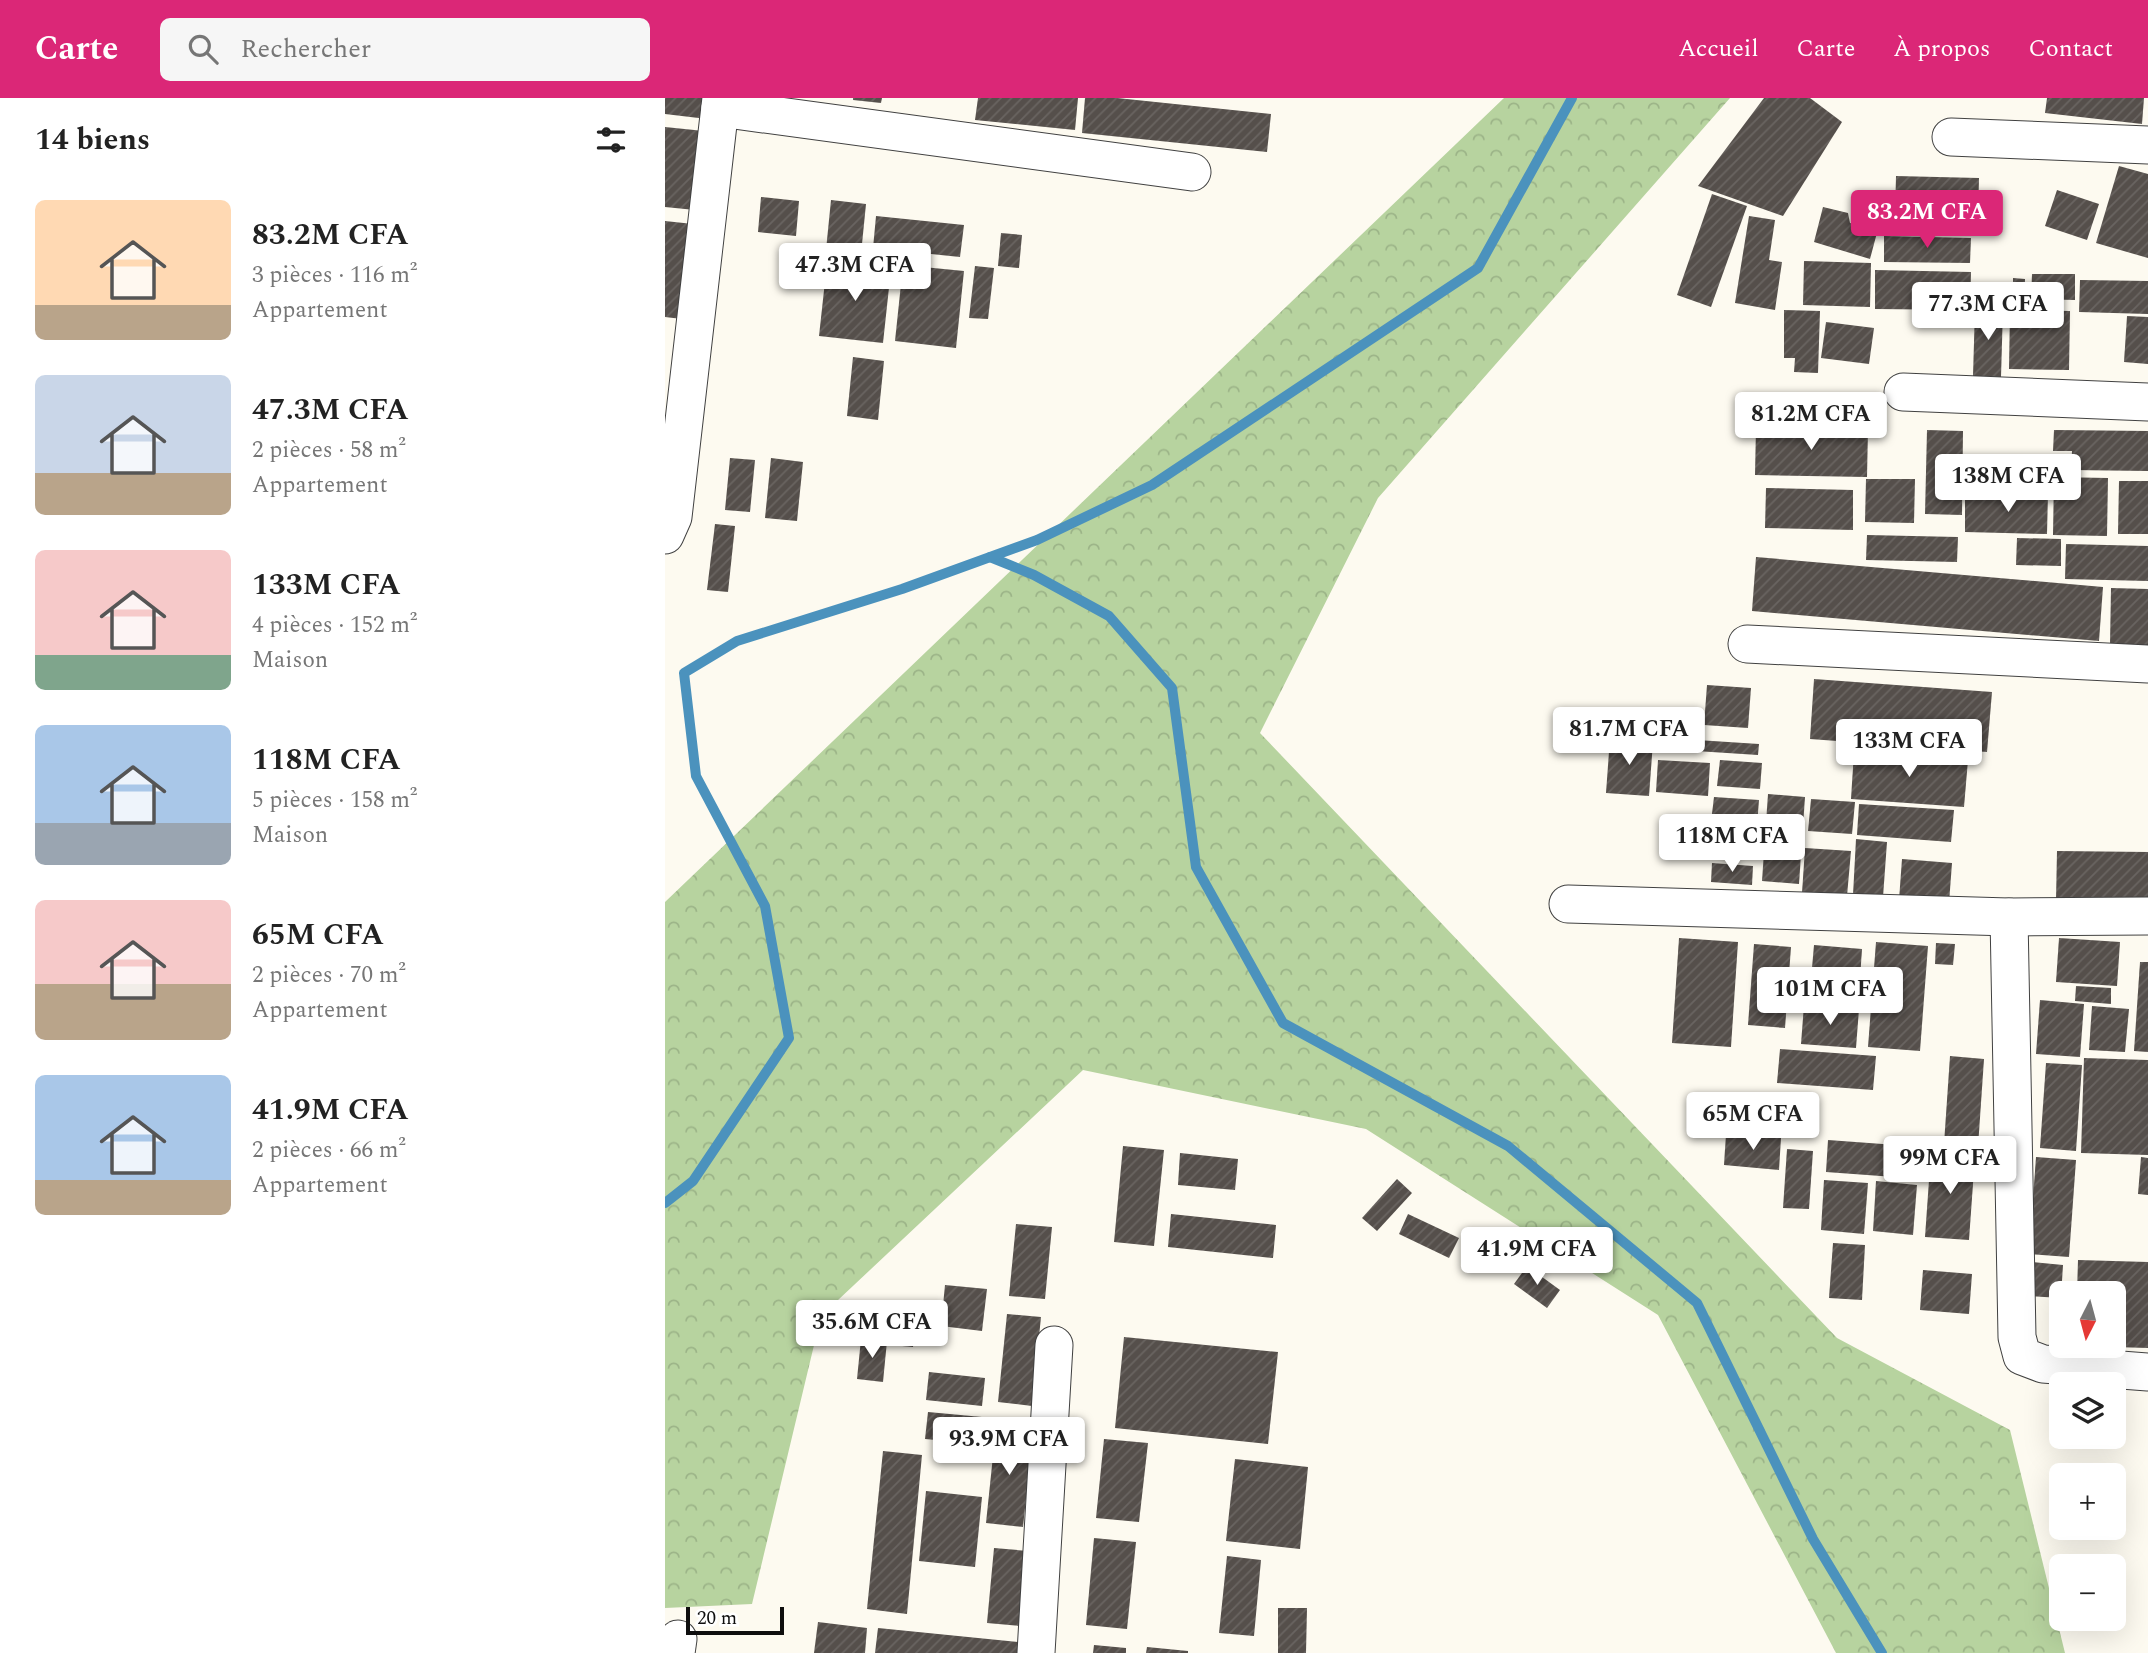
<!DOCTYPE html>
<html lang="fr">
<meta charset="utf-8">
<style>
:root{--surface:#fff;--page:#f6f6f6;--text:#222;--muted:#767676;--accent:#db2777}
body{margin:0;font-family:Spectral,serif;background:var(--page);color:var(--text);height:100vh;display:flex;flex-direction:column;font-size:26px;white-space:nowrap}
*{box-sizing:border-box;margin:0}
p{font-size:23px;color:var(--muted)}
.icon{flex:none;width:38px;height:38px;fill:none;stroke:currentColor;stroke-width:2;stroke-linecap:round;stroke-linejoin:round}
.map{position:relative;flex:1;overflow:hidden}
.drawer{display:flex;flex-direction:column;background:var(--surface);width:665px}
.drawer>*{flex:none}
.needle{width:46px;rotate:186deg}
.buttons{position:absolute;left:1384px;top:1183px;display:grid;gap:14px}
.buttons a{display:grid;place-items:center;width:77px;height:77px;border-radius:10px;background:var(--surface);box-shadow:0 7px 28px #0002;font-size:35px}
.scale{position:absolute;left:21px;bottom:18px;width:98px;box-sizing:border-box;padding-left:7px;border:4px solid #0e0e0e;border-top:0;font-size:19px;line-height:24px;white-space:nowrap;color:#0e0e0e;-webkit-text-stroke:5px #fff;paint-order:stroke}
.price{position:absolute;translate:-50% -60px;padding:0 16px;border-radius:7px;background:#fff;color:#222;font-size:23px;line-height:46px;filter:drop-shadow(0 2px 4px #0008)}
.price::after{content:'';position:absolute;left:50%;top:42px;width:21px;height:16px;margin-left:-10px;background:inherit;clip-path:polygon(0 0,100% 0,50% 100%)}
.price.selected{background:var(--accent);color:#fff}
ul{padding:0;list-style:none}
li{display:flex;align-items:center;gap:21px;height:175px;padding:0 35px}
li span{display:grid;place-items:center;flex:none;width:196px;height:140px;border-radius:10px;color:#555}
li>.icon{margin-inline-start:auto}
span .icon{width:84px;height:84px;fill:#fffc;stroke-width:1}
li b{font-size:30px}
h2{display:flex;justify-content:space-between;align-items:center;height:84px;padding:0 35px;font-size:30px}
header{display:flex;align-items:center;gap:42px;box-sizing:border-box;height:98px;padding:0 35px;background:var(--accent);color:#fff}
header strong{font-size:33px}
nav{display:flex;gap:38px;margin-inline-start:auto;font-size:24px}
.search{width:490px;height:63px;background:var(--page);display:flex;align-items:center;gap:18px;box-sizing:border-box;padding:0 24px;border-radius:10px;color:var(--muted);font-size:26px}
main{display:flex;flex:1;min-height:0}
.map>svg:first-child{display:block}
.forest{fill:url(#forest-crowns)}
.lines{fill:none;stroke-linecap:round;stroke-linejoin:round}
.stream{stroke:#4b92bd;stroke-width:10}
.building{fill:url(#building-hatch)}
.street-casing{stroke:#414141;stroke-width:39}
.street{stroke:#fff;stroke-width:37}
</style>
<header>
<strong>Carte</strong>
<div class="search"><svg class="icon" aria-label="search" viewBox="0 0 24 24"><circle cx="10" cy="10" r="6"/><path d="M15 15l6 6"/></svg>Rechercher</div>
<nav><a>Accueil</a><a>Carte</a><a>À propos</a><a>Contact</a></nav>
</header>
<main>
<section class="drawer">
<h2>14 biens<svg class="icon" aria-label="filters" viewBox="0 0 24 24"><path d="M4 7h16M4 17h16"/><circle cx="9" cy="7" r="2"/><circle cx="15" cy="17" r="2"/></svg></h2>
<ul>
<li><span style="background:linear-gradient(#ffd9b3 75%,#b9a48a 0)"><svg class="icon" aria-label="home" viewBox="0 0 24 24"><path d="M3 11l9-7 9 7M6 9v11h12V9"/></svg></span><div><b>83.2M CFA</b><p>3 pièces · 116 m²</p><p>Appartement</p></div></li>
<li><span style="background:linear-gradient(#c9d6e8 70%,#b9a48a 0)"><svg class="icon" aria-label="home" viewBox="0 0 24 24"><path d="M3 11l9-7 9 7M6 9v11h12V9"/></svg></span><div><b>47.3M CFA</b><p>2 pièces · 58 m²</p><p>Appartement</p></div></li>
<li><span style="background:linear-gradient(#f6c9c9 75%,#7fa58c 0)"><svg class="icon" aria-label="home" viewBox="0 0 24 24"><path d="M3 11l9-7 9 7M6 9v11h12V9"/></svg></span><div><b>133M CFA</b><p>4 pièces · 152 m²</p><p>Maison</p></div></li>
<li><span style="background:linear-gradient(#a9c7e8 70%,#9aa5b1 0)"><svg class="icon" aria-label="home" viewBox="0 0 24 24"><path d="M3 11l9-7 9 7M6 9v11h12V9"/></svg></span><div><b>118M CFA</b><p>5 pièces · 158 m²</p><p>Maison</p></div></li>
<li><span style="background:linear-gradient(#f6c9c9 60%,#b9a48a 0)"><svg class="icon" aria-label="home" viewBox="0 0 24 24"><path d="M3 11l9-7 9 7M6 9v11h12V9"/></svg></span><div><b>65M CFA</b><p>2 pièces · 70 m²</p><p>Appartement</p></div></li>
<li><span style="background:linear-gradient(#a9c7e8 75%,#b9a48a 0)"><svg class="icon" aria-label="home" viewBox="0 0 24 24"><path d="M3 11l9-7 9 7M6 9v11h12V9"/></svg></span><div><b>41.9M CFA</b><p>2 pièces · 66 m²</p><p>Appartement</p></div></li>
</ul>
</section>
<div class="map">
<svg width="1483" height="1555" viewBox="0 0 1483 1555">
<defs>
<pattern id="forest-crowns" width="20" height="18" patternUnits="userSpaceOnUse" patternTransform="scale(1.75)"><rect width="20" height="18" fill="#b7d39f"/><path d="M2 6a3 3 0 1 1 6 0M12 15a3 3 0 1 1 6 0" fill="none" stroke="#9cb488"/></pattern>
<pattern id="building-hatch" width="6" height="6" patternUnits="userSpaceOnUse" patternTransform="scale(1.75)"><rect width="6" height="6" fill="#554f4b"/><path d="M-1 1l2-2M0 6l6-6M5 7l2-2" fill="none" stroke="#696461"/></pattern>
</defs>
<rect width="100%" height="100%" fill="#fdfaf0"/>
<polygon class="forest" points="839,0 1065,0 713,400 595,635 1172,1240 1345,1332 1400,1555 1171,1555 993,1217 701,1031 418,972 156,1218 87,1506 0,1510 0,804"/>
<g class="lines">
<g class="stream">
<polyline points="325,459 369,477 444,518 507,590 531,769 618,925 843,1048 1032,1205 1148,1441 1217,1555"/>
<polyline points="0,1105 28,1083 124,940 100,808 31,678 19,575 72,543 237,491 372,442 487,387 813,170 907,0"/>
</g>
</g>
<g class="building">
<polygon points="0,0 44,0 42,21 0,16"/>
<polygon points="188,0 217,0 216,5 188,2"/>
<polygon points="313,0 413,0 410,32 310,22"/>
<polygon points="420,0 452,0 606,16 602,54 417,35"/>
<polygon points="1099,0 1145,0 1177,24 1118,118 1033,88"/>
<polygon points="1382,0 1479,0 1477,26 1380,15"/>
<polygon points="0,29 39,33 30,112 0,109"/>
<polygon points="1454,68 1483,76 1483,160 1431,145"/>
<polygon points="1231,78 1314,80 1313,121 1230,118"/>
<polygon points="1392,92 1434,106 1422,142 1380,128"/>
<polygon points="1047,96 1082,108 1046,209 1012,197"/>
<polygon points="96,99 134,103 131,138 93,134"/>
<polygon points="166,102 201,106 196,156 161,152"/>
<polygon points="1158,109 1183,115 1185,125 1213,131 1205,161 1149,144"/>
<polygon points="211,118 299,127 295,159 208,150"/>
<polygon points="1084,118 1110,122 1104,162 1117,164 1110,212 1070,205"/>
<polygon points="0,123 28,126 17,221 0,219"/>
<polygon points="336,135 357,137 354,170 333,168"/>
<polygon points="1219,138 1306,140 1305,165 1219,164"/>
<polygon points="1139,163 1206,165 1205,209 1138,207"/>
<polygon points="162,165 226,171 218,245 154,238"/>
<polygon points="238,167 299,173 291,250 230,243"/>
<polygon points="310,168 329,170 323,221 304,220"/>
<polygon points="1210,172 1306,174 1305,212 1210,211"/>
<polygon points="1367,176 1410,176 1410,202 1366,201"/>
<polygon points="1348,180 1360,181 1360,205 1315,204 1315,188 1348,188"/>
<polygon points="1415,182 1483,183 1483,216 1414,214"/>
<polygon points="1310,210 1338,210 1336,279 1308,278"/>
<polygon points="1119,212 1155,213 1153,275 1129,274 1130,260 1119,260"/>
<polygon points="1345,212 1405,213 1404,272 1344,271"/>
<polygon points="1462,218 1483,219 1483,266 1459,264"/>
<polygon points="1161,224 1209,230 1204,266 1156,260"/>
<polygon points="188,259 219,263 213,322 182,318"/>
<polygon points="1091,329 1203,331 1202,379 1090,377"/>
<polygon points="1262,332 1298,333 1297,417 1260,416"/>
<polygon points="1389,332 1483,333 1483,373 1406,372 1407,353 1388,353"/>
<polygon points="65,360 90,362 85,414 60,412"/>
<polygon points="106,360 138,364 132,423 100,420"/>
<polygon points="1389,379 1443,380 1442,438 1388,437"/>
<polygon points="1201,381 1250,381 1249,425 1200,424"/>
<polygon points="1454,383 1483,383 1483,436 1453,436"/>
<polygon points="1101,390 1188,392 1188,432 1100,430"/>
<polygon points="1352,394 1383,395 1382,436 1300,434 1300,398 1352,399"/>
<polygon points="50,426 70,428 63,494 42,492"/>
<polygon points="1202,437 1293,439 1292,464 1201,462"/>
<polygon points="1352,440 1396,441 1396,468 1351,467"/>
<polygon points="1401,446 1483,448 1483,483 1400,481"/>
<polygon points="1091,459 1438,489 1434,543 1087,513"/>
<polygon points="1446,490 1483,491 1483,547 1445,547"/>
<polygon points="1149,581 1327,594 1322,654 1145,641"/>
<polygon points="1042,587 1086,590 1083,630 1039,627"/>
<polygon points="945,640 988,644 984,698 941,695"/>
<polygon points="1032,642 1094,646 1093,657 1031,653"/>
<polygon points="1189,654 1303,662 1299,709 1186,701"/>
<polygon points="993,662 1045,665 1043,698 991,694"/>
<polygon points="1055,662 1097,665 1095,691 1052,688"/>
<polygon points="1103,696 1140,699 1134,786 1097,783"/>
<polygon points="1049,699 1094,702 1092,727 1046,724"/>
<polygon points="1146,701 1190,704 1187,736 1143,733"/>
<polygon points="1194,706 1289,712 1286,744 1192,737"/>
<polygon points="1011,729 1049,732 1048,755 1009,752"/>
<polygon points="1191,741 1222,744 1218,799 1188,797"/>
<polygon points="1140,750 1186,753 1182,798 1137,795"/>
<polygon points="1392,753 1483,754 1483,803 1391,802"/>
<polygon points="1237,761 1287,765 1284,805 1234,802"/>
<polygon points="1047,765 1088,768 1087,787 1046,784"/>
<polygon points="1014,840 1073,844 1066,949 1007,945"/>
<polygon points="1394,840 1455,844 1452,888 1391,884"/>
<polygon points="1211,844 1263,848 1255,953 1203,949"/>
<polygon points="1271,845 1290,846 1288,867 1270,866"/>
<polygon points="1089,846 1126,849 1120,930 1083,927"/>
<polygon points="1149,847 1197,851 1194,896 1145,893"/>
<polygon points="1475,864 1483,864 1483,954 1469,953"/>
<polygon points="1411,888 1446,890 1446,906 1410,903"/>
<polygon points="1375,902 1419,906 1415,959 1371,956"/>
<polygon points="1139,907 1194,911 1191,950 1136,946"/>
<polygon points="1427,908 1464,911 1460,954 1424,952"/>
<polygon points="1115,951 1211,958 1208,992 1112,985"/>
<polygon points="1285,958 1319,961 1313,1049 1279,1046"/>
<polygon points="1419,960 1483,962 1483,1057 1416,1055"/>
<polygon points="1381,965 1417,967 1411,1053 1375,1050"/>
<polygon points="1061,1036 1116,1040 1114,1072 1059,1067"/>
<polygon points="1163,1042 1245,1048 1243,1080 1161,1074"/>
<polygon points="458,1048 499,1052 489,1148 449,1144"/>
<polygon points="1122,1051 1148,1053 1144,1111 1118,1110"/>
<polygon points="1266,1054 1310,1058 1304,1142 1260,1139"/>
<polygon points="515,1055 573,1061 570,1092 513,1087"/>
<polygon points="1371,1059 1411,1062 1404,1159 1364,1156"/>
<polygon points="1476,1059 1483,1060 1483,1097 1473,1096"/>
<polygon points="732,1081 747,1095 712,1133 697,1120"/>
<polygon points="1159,1082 1203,1085 1199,1136 1156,1132"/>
<polygon points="1211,1083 1252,1087 1248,1137 1208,1133"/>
<polygon points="506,1116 611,1127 608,1160 503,1149"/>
<polygon points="743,1116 794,1140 784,1160 734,1136"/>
<polygon points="351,1126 387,1129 380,1201 344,1198"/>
<polygon points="1168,1145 1200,1147 1197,1202 1164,1200"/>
<polygon points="1413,1162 1483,1164 1483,1250 1449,1249 1449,1195 1412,1195"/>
<polygon points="1367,1164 1398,1167 1396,1200 1364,1198"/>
<polygon points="862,1168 895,1192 882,1210 849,1186"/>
<polygon points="1258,1172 1307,1176 1304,1216 1255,1212"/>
<polygon points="280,1187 322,1191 317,1233 276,1228"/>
<polygon points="230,1203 253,1205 248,1249 226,1247"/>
<polygon points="342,1216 376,1219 367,1308 333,1304"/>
<polygon points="459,1239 613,1254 603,1346 450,1330"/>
<polygon points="196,1241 222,1243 218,1284 192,1281"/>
<polygon points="264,1274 320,1280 317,1308 261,1302"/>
<polygon points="263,1314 317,1319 315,1346 260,1341"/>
<polygon points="331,1329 368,1333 358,1429 321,1425"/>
<polygon points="439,1341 483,1345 474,1424 431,1420"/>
<polygon points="218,1353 257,1357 242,1516 202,1511"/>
<polygon points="570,1361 643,1369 635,1451 561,1443"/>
<polygon points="261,1393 317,1399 310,1469 254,1463"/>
<polygon points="429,1440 471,1444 462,1531 421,1527"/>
<polygon points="329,1450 363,1453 355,1528 322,1525"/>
<polygon points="562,1458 596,1462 589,1538 554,1535"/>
<polygon points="613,1510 642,1510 641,1555 613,1555"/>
<polygon points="153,1524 202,1530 200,1555 149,1555"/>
<polygon points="213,1530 354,1544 353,1555 210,1555"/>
<polygon points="429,1547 461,1550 461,1555 428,1555"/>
<polygon points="482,1549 523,1553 523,1555 481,1555"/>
</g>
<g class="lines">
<defs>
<g id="street">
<polyline points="55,10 527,74"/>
<polyline points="1286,39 1483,47"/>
<polyline points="1238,294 1483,304"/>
<polyline points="0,437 8,419 56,0"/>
<polyline points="1082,546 1483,566"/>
<polyline points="903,806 1344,819 1483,818"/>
<polyline points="1344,819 1352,1239 1357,1258 1378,1266 1483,1274"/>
<polyline points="11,1555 13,1541"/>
<polyline points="371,1555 389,1247"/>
</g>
</defs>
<use href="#street" class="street-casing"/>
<use href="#street" class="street"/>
</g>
</svg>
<div class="buttons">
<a><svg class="needle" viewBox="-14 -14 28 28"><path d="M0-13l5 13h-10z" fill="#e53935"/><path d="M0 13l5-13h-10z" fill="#767676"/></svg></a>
<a><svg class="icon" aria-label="layers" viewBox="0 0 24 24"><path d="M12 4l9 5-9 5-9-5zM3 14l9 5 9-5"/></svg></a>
<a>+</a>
<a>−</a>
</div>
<div class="scale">20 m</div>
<b class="price selected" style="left:1262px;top:152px">83.2M CFA</b>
<b class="price" style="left:190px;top:205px">47.3M CFA</b>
<b class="price" style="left:1323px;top:244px">77.3M CFA</b>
<b class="price" style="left:1146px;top:354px">81.2M CFA</b>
<b class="price" style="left:1343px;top:416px">138M CFA</b>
<b class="price" style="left:964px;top:669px">81.7M CFA</b>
<b class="price" style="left:1244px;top:681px">133M CFA</b>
<b class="price" style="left:1067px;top:776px">118M CFA</b>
<b class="price" style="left:1165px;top:929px">101M CFA</b>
<b class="price" style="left:1088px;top:1054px">65M CFA</b>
<b class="price" style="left:1285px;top:1098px">99M CFA</b>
<b class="price" style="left:872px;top:1189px">41.9M CFA</b>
<b class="price" style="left:207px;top:1262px">35.6M CFA</b>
<b class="price" style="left:344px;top:1379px">93.9M CFA</b>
</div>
</main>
